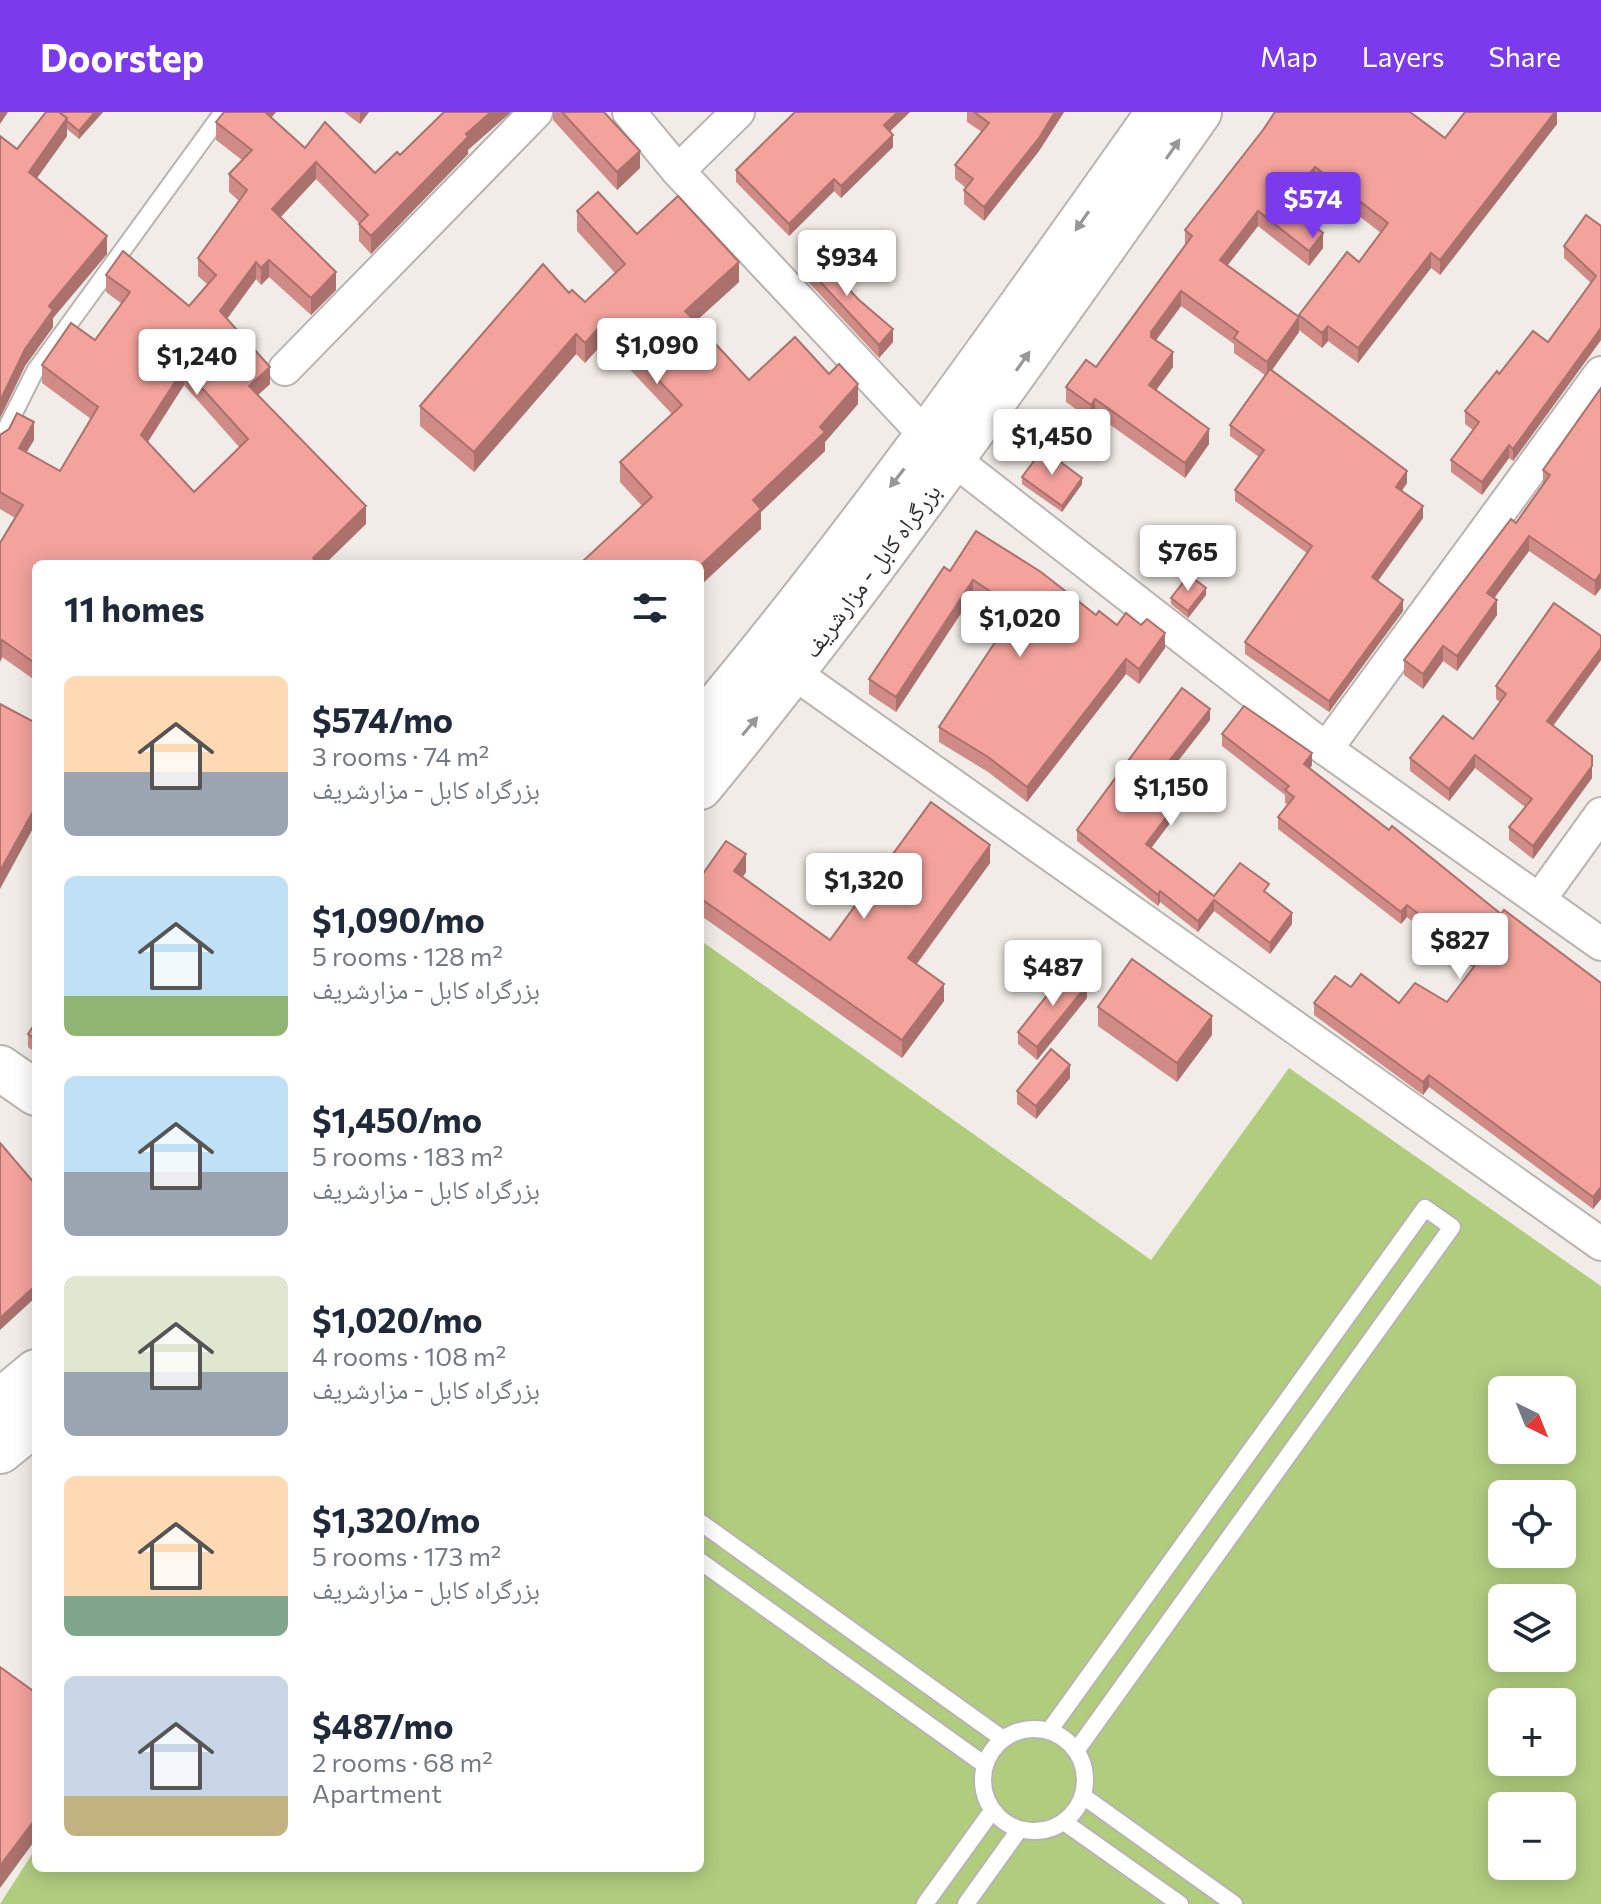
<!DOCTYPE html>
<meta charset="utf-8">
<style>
:root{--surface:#fff;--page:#f6f6f7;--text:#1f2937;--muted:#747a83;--accent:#7c3aed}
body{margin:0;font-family:Commissioner,"Noto Naskh Arabic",sans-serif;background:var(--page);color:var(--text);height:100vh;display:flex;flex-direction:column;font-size:30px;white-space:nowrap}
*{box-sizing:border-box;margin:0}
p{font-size:26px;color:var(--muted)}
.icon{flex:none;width:44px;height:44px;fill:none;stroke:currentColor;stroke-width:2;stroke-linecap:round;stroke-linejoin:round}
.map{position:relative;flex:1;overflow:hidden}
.side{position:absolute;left:32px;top:448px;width:672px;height:1312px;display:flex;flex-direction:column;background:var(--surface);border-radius:12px;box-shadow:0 4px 20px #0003}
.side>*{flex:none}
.needle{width:52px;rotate:137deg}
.buttons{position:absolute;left:1488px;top:1264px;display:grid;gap:16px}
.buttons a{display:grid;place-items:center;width:88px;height:88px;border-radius:12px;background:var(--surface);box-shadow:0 4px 20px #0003;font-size:40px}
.price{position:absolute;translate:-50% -68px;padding:0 18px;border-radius:8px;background:#fff;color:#222;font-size:26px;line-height:52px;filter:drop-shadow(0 2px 4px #0008)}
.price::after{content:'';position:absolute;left:50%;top:48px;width:24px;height:18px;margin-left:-12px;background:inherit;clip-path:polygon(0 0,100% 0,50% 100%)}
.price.on{background:var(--accent);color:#fff}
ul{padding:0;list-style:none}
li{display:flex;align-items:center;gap:24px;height:200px;padding:0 32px}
li span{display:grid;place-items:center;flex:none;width:224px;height:160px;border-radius:12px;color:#555}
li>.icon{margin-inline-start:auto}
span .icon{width:96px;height:96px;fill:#fffc;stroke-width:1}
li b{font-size:34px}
h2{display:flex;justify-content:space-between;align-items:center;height:96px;padding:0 32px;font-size:34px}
header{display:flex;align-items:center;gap:48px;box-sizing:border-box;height:112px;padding:0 40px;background:var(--accent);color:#fff}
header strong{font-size:38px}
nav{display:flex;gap:44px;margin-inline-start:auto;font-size:28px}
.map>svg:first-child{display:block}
.green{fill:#b0cd7e;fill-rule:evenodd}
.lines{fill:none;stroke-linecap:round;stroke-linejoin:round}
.lane-casing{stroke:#b8b4b0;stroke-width:20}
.street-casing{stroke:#b8b4b0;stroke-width:36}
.secondary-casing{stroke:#b8b4b0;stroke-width:48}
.highway-casing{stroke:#b8b4b0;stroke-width:48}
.lane{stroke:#fff;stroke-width:16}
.street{stroke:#fff;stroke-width:32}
.secondary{stroke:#fff;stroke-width:44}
.highway{stroke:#fff;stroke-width:44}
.wall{fill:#d18b86;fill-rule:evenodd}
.shaded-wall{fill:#aa716d}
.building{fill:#f3a29c;stroke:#aa716d;stroke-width:2;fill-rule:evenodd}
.oneway{fill:#989796}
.labels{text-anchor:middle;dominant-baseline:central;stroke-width:6;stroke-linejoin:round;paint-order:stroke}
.street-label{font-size:24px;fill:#312f2e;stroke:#fff}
</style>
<header>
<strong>Doorstep</strong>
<nav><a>Map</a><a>Layers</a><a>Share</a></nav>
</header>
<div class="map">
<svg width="1601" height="1792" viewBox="0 0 1601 1792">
<rect width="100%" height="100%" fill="#f1ece7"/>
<path class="green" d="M700 828 1151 1148 1289 956 1601 1174V1792H0L36 1736V1756H700ZM1502 1278H1562V1338H1502ZM1502 1382H1562V1442H1502ZM1502 1486H1562V1546H1502ZM1502 1590H1562V1650H1502ZM1502 1694H1562V1754H1502Z"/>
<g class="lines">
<defs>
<g id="lane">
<polyline points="0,329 35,259 223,0"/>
<polyline points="700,1410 1003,1627"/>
<polyline points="700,1449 985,1653"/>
<circle cx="1034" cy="1668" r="51"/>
<polyline points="1049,1619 1425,1096 1452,1115 1076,1639"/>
<polyline points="1083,1684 1234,1792"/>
<polyline points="1064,1710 1180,1792"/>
<polyline points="925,1792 992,1699"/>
<polyline points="966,1792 1019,1718"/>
</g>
<g id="street">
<polyline points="629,0 678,59 928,326"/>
<polyline points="678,59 738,0"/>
<polyline points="285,257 536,0"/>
<polyline points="953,347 1326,637 1601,832"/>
<polyline points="794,561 1601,1132"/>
<polyline points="1326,637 1601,261"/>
<polyline points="1539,788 1601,702"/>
</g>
<polyline id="secondary" points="0,956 36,981"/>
<g id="highway">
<path d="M700 614C865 418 1011 209 1159 0"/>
<path d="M700 675C878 459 1037 228 1199 0"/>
<polyline points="0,1290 36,1260"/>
<polyline points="0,1339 36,1310"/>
</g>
</defs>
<use href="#lane" class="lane-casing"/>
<use href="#street" class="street-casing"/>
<use href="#secondary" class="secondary-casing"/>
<use href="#highway" class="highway-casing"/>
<use href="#lane" class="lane"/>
<use href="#street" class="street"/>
<use href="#secondary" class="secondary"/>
<use href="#highway" class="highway"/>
</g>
<g class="wall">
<polygon points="46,0 103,0 79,27 67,17 67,24 37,66 107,142 53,206 53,215 25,254 0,306 0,24 17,37"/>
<path d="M276 0 271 5 305 36 375 61 400 43 468 38V42L371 142 359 129V111L316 67 281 105 336 178 311 203 269 165 261 173 256 167 227 207 270 272 258 283 366 412 36 452V569L2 545 0 550V431L15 406 0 397V323L34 328 26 340 60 359 91 307 42 271V253L95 228 122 192 106 180V163L189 194 208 173 198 164V146L239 89 229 80V62L242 48 216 28V10ZM184 273 240 336 194 380 148 330Z"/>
<polygon points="344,0 369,0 360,12"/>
<polygon points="553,0 604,0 640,56 617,78 553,8"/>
<polygon points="795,0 910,0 890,19 893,35 841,86 834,79 789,124 736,70 736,58"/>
<polygon points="967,0 1064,0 1039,39 984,109 964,92 964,78 966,76 955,67 955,53 982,20 967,10"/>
<path d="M1557 0V12L1440 163 1431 156 1358 251 1328 229 1322 236 1299 218V220L1272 258 1407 371 1402 379 1423 406 1378 469 1403 499 1329 600 1245 542V530L1307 441 1235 389V378L1259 345 1230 324V313L1265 263 1234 241V232L1181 194 1156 228 1173 255 1156 278 1209 332 1185 366 1095 302 1091 308 1066 290V275L1096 255 1185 133V118L1263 18 1445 26ZM1315 70 1381 121 1359 150 1299 203V205L1227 154 1258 114 1309 154 1323 136 1293 97Z"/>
<polygon points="577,99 637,122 739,170 695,210 749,268 858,292 825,330 825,339 761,400 761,417 700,452 583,452 583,449 642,394 620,370 620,350 672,302 604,230 585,251 576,242 474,360 420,314 420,294 569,181 585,190 615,161 577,119"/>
<polygon points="1601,114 1601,228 1513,349 1509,346 1482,383 1451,360 1451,348 1473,318 1465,312 1465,299 1499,262 1548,230 1591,171 1564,146 1564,134"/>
<polygon points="799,147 893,230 879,246 799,160"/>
<polygon points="1601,276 1601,476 1595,484 1529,439 1494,486 1497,503 1457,559 1443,549 1423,577 1404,563 1404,548 1516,411 1543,373 1543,358"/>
<polygon points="1022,365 1082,372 1062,400 1022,372"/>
<polygon points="950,459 1096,503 1165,536 1139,572 1126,562 1027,690 988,660 939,630 939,615 1010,508 973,483 896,600 869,582 869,567"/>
<polygon points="1206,483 1188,506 1171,492 1171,486"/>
<polygon points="1601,548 1553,614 1592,666 1533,747 1509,728 1509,715 1525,695 1475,656 1449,689 1410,659 1410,646 1473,627 1500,590 1496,587 1496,574"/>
<polygon points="1210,608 1168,662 1178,681 1175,685 1179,699 1151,736 1214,784 1269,783 1292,812 1270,842 1214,799 1198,820 1160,790 1158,794 1077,729 1077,718"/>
<polygon points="1222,622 1312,653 1310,657 1389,718 1501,802 1601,871 1601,1087 1593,1097 1429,975 1423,983 1314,903 1314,891 1351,875 1399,891 1447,890 1473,856 1407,805 1401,812 1278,717 1278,705 1288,693 1285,691 1285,683 1222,634"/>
<polygon points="990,751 917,852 944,889 902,946 700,803 700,766 746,760 743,765 830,828"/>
<polygon points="1087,886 1037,948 1018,932 1018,920"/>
<polygon points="1098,895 1212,923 1177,970 1098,914"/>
<polygon points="36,910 36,941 28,935 28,922"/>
<polygon points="1070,966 1036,1007 1017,992 1017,979"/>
</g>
<g class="shaded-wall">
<polygon points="0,0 8,0 0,12"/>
<polygon points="95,0 103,0 79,27 79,19"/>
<polygon points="263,0 276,0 263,16"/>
<polygon points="360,0 369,0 360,12"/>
<polygon points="491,0 511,0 468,38 468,42 371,142 371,124 466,22"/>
<polygon points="898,0 910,0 884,25 884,13"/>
<polygon points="1055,0 1064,0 1039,39 984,109 984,95"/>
<polygon points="1555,0 1557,0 1557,12 1440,163 1440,148"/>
<polygon points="67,6 67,24 29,77 29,60"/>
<polygon points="893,23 893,35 841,86 841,74"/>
<polygon points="640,39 640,56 617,78 617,60"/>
<polygon points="316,50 316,67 272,114 272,97"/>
<polygon points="1315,55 1315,70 1286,106 1286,92"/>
<polygon points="834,67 834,79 789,124 789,112"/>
<polygon points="1258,99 1258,114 1220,163 1220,148"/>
<polygon points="1323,121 1323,136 1309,154 1309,139"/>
<polygon points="107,124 107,142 53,206 53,215 25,254 0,306 0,289 25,237 49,194"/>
<polygon points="1431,141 1431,156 1358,251 1358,236"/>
<polygon points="269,148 269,165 261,173 261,156"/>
<polygon points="256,150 256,167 220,216 220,199"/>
<polygon points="739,150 739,170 685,219 685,199"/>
<polygon points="336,160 336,178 311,203 311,186"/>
<polygon points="1181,179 1181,194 1151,235 1151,220"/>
<polygon points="1299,205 1299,220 1267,265 1267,250"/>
<polygon points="604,210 604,230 585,251 585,231"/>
<polygon points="1328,214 1328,229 1322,236 1322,221"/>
<polygon points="1601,216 1601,228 1513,349 1513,337"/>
<polygon points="893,217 893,230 879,246 879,233"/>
<polygon points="576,222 576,242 474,360 474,340"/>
<polygon points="1173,240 1173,255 1149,288 1149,273"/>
<polygon points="270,255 270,272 249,291 249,274"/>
<polygon points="184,256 184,273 141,340 141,323"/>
<polygon points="858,272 858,292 825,330 825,339 761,400 761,417 700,474 700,454 753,388"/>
<polygon points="1095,287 1095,302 1091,308 1091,293"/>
<polygon points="34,310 34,328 19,353 19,336"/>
<polygon points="1209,317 1209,332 1185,366 1185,351"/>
<polygon points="1509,333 1509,346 1482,383 1482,370"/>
<polygon points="1407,359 1407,371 1396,386 1396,375"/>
<polygon points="1082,366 1082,372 1062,400 1062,394"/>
<polygon points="366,394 366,412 325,452 313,452 313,446"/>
<polygon points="1423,394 1423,406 1372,477 1372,465"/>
<polygon points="1529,424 1529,439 1487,496 1487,481"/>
<polygon points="1601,461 1601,476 1595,484 1595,469"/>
<polygon points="973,468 973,483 896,600 896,585"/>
<polygon points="1206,476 1206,483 1188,506 1188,499"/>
<polygon points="1403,488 1403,499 1329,600 1329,589"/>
<polygon points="1497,488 1497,503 1457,559 1457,544"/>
<polygon points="1165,521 1165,536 1139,572 1139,557"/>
<polygon points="2,528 2,545 0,550 0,533"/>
<polygon points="1443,534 1443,549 1423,577 1423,562"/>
<polygon points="1601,536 1601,548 1547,622 1547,609"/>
<polygon points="1126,547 1126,562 1027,690 1027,675"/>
<polygon points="1210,597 1210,608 1162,669 1162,658"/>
<polygon points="1312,641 1312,653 1304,664 1304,652"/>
<polygon points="1475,643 1475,656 1449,689 1449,677"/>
<polygon points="1592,654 1592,666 1533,747 1533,734"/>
<polygon points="1178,670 1178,681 1170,692 1170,681"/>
<polygon points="1179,688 1179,699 1146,743 1146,732"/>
<polygon points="36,694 36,711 0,777 0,759"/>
<polygon points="990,733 990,751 908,863 908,846"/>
<polygon points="746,742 746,760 734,776 734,759"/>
<polygon points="1160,779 1160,790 1158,794 1158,783"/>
<polygon points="1214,788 1214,799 1198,820 1198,809"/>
<polygon points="1407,793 1407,805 1401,812 1401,800"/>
<polygon points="1292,801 1292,812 1270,842 1270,831"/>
<polygon points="944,872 944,889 902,946 902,928"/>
<polygon points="1087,873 1087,886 1037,948 1037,935"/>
<polygon points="1212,904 1212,923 1177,970 1177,951"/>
<polygon points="1070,953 1070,966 1036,1007 1036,994"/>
<polygon points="1429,963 1429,975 1423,983 1423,970"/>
<polygon points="1601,1075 1601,1087 1593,1097 1593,1085"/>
<polygon points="36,1173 36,1185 0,1218 0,1206"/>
<polygon points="36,1706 36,1727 0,1776 0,1754"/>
</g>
<g class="building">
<polygon points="46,0 59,0 67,6 29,60 107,124 49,194 53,198 25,237 0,289 0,24 17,37"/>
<polygon points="59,0 95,0 79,19 67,9 67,6"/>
<path d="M224 0H265L305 36 325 10 375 61 397 40 400 43 444 0H491L466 22 468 25 371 124 359 112 368 103 316 50 272 97 336 160 311 186 269 148 261 156 256 150 220 199 270 255 249 274 366 394 313 446 318 452H36V552L2 528 0 533V431L23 393 0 380V323L9 317 17 301 34 310 19 336 60 359 98 295 42 253 71 211 95 228 130 180 106 163 123 139 189 194 216 163 198 146 247 78 229 62 252 38 216 10ZM184 256 248 327 194 380 141 323Z"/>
<polygon points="562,0 604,0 640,39 617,60"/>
<polygon points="795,0 898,0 884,13 893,23 841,74 834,67 789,112 736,58"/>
<polygon points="974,0 1055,0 1039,26 984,95 964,78 973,67 955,53 989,11"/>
<polygon points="1275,0 1410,0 1445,26 1465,0 1555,0 1440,148 1431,141 1358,236 1328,214 1322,221 1299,203 1347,140 1359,150 1388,111 1315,55 1286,92 1323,121 1309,139 1258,99 1220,148 1299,205 1267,250 1234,226 1238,220 1181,179 1151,220 1151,225 1173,240 1149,273 1209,317 1185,351 1095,287 1091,293 1066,275 1086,248 1096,255 1192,124 1185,118 1263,18"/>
<polygon points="598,80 637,122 678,84 739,150 685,199 749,268 795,225 829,262 839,252 858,272 820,315 825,320 753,388 761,397 700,454 700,452 586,452 583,449 652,385 620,350 682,293 604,210 585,231 576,222 474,340 420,294 543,152 569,181 572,178 585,190 625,152 577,99"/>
<polygon points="1586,103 1601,114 1601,216 1513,337 1509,333 1482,370 1451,348 1479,310 1465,299 1497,259 1499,262 1533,219 1548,230 1596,164 1564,134"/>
<polygon points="811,137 859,188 893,217 879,233 799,147"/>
<polygon points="1270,257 1407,359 1396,375 1423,394 1372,465 1403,488 1329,589 1245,530 1312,434 1235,378 1264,338 1230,313"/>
<polygon points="1601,276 1601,461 1595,469 1529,424 1487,481 1497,488 1457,544 1443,534 1423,562 1404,548 1511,407 1516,411 1550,363 1543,358"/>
<polygon points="1043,337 1082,366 1062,394 1022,365"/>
<polygon points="976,419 1041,460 1096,503 1099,499 1117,513 1126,501 1141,513 1147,507 1165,521 1139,557 1126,547 1027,675 988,645 939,615 1017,497 973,468 896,585 869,567 944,455 950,459"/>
<polygon points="1189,463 1206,476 1188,499 1171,486"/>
<polygon points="1554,491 1601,524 1601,536 1547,609 1592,644 1592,654 1533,734 1509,715 1532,687 1475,643 1449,677 1410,646 1443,604 1473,627 1506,582 1496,574"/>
<polygon points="1182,576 1210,597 1162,658 1178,670 1170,681 1179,688 1146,732 1214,784 1240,751 1269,772 1264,779 1292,801 1270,831 1214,788 1198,809 1160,779 1158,783 1077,718"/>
<polygon points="0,592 36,611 36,694 0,759"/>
<polygon points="1244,594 1312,641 1304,652 1389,718 1392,714 1501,802 1504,798 1601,871 1601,1075 1593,1085 1429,963 1423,970 1314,891 1335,864 1351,875 1361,862 1399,891 1415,871 1447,890 1479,848 1407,793 1401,800 1278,705 1294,685 1285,678 1289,674 1222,622"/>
<polygon points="931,690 990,733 908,846 944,872 902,928 700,786 700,766 726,729 746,742 734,759 830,828"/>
<polygon points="1132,847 1212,904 1177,951 1098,895"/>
<polygon points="1068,857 1087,873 1037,935 1018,920"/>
<polygon points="36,910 36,928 28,922"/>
<polygon points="1051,937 1070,953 1036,994 1017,979"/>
<polygon points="0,1031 36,1073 36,1104 34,1106 36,1108 36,1173 0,1206"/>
<polygon points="0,1555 36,1581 36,1706 0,1754"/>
</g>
<defs><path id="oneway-solid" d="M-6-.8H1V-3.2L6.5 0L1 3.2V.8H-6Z" transform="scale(2)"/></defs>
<g class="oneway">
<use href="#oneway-solid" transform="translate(1173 37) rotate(-55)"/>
<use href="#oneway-solid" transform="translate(1082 109) rotate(125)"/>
<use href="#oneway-solid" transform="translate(1023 249) rotate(-55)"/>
<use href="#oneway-solid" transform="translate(897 366) rotate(128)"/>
<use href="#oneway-solid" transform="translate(750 614) rotate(-50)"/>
</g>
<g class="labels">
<g class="street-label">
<text transform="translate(871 458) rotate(-53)">بزرگراه کابل - مزارشریف</text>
</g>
</g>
</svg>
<div class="buttons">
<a><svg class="needle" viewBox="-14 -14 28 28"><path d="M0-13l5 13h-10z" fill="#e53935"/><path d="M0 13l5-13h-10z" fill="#747a83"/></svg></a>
<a><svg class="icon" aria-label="locate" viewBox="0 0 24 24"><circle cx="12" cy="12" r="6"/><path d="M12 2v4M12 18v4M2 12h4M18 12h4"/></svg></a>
<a><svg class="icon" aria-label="layers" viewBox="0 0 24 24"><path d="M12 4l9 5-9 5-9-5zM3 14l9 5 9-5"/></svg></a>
<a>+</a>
<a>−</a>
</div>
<b class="price on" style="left:1313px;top:128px">$574</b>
<b class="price" style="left:847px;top:186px">$934</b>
<b class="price" style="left:657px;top:274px">$1,090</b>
<b class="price" style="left:197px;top:285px">$1,240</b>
<b class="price" style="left:1052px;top:365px">$1,450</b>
<b class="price" style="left:1188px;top:481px">$765</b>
<b class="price" style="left:1020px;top:547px">$1,020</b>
<b class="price" style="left:1171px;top:716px">$1,150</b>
<b class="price" style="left:864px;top:809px">$1,320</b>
<b class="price" style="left:1460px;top:869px">$827</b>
<b class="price" style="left:1053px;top:896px">$487</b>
<section class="side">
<h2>11 homes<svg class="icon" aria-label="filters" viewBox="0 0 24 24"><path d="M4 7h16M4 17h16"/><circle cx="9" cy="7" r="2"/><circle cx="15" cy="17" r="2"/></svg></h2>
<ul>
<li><span style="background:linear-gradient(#ffd9b3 60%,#9aa5b1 0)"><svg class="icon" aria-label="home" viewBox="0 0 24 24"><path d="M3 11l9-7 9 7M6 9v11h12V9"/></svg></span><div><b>$574/mo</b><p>3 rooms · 74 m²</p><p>بزرگراه کابل - مزارشریف</p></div></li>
<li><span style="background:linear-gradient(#bfe0f5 75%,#8fb573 0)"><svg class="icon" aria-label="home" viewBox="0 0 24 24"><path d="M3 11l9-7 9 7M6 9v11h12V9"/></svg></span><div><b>$1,090/mo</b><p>5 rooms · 128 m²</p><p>بزرگراه کابل - مزارشریف</p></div></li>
<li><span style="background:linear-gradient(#bfe0f5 60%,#9aa5b1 0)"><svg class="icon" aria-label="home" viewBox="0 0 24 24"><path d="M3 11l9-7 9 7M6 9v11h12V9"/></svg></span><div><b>$1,450/mo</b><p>5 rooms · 183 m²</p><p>بزرگراه کابل - مزارشریف</p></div></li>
<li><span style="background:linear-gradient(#dfe7d0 60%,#9aa5b1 0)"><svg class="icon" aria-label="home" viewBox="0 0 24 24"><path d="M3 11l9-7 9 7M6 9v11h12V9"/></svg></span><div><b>$1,020/mo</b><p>4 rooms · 108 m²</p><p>بزرگراه کابل - مزارشریف</p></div></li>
<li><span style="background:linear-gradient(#ffd9b3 75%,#7fa58c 0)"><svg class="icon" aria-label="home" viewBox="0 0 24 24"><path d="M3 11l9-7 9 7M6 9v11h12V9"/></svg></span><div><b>$1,320/mo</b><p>5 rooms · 173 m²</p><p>بزرگراه کابل - مزارشریف</p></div></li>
<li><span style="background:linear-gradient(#c9d6e8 75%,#c2b280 0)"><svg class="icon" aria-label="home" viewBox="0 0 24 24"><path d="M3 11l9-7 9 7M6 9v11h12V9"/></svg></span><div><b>$487/mo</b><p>2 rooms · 68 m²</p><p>Apartment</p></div></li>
</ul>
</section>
</div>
